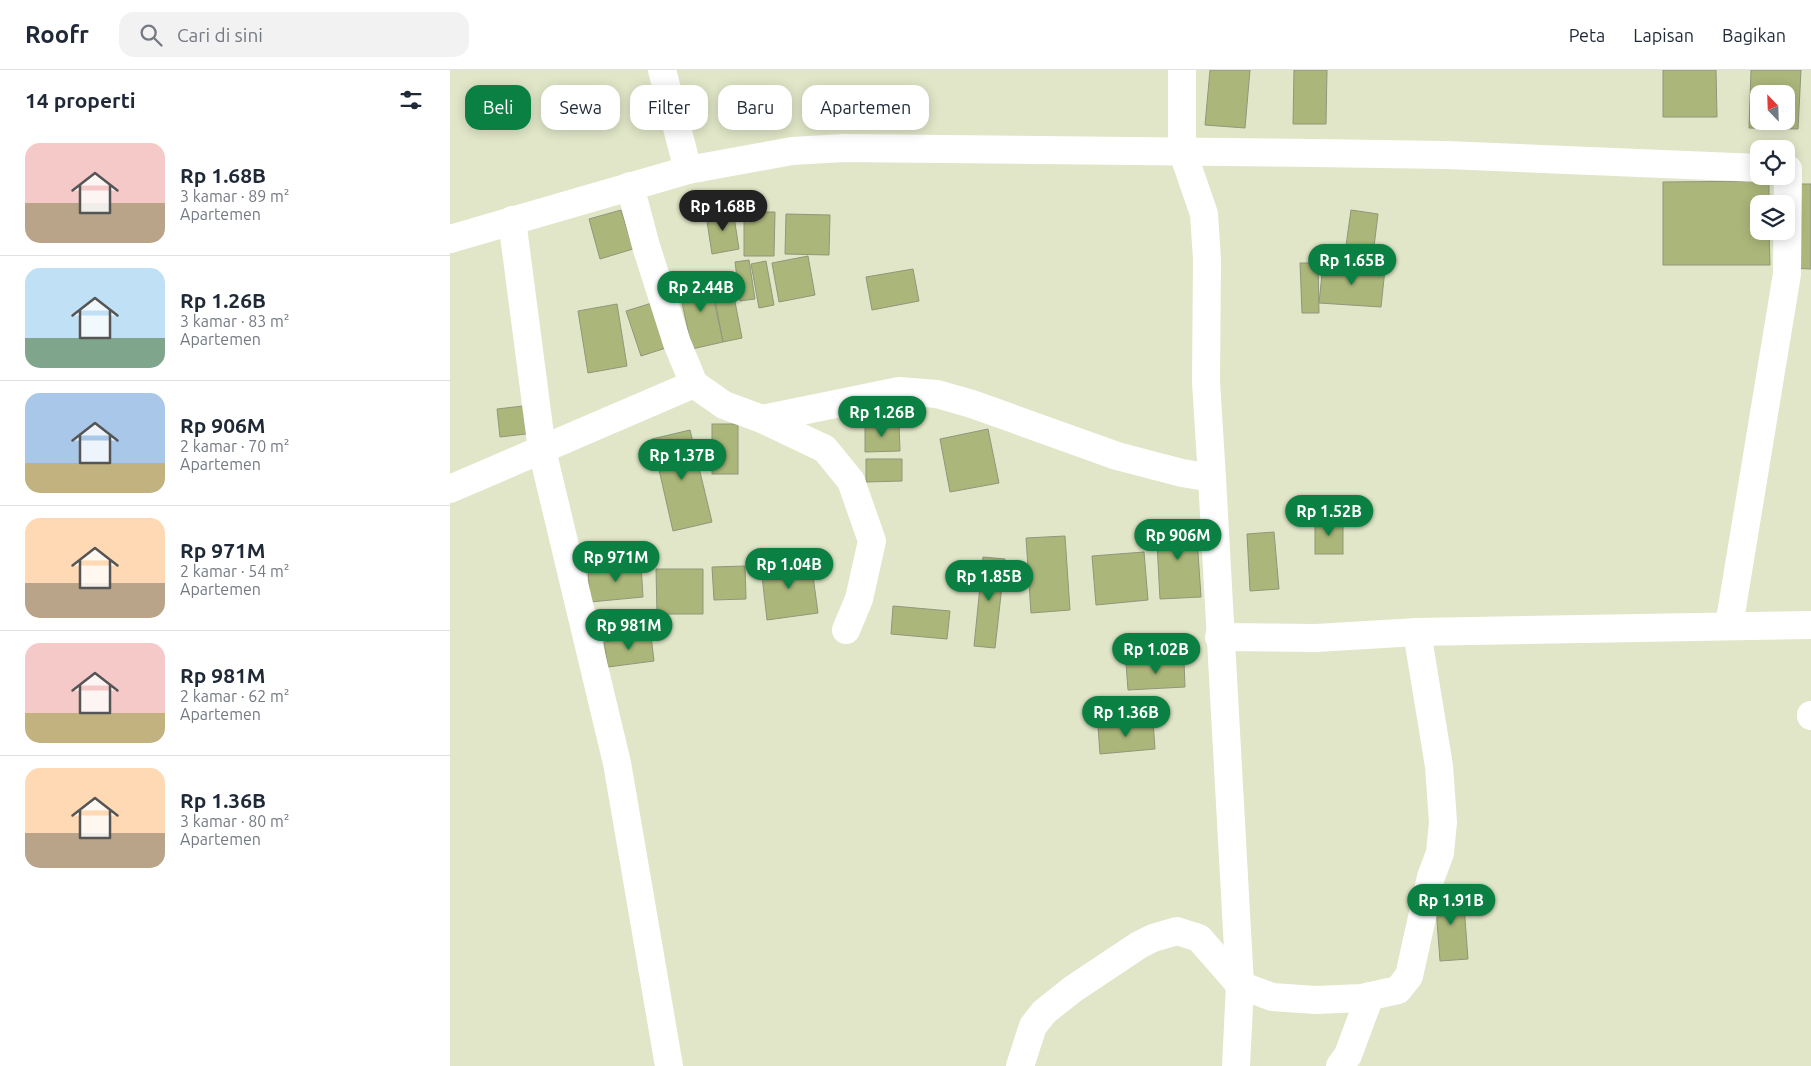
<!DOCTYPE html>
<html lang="id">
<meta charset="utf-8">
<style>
:root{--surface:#fff;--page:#f2f2f3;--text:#1f2937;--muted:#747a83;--line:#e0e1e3;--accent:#0b8043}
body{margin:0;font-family:Ubuntu,sans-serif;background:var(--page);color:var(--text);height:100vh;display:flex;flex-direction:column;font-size:19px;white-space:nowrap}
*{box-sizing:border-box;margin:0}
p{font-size:16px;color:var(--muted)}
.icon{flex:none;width:28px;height:28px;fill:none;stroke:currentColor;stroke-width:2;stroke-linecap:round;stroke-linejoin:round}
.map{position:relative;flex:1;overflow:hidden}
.panel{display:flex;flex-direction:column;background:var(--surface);width:450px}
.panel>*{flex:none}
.guide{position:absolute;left:15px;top:15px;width:475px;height:45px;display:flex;gap:10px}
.needle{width:32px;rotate:337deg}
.fabs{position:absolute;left:1300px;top:15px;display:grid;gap:10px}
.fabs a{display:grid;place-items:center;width:45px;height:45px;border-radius:10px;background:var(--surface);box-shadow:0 2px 12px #0003;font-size:25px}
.price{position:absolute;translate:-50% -42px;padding:0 11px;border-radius:18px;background:var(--accent);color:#fff;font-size:16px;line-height:32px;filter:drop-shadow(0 1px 2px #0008)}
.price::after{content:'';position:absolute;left:50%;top:30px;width:15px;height:11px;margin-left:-8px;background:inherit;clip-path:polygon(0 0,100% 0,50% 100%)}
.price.on{background:#222;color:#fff}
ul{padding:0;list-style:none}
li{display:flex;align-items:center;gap:15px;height:125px;padding:0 25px}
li+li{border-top:1px solid var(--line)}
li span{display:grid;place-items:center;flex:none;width:140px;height:100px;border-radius:15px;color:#555}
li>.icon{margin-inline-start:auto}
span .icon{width:60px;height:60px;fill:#fffc;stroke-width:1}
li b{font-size:21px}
h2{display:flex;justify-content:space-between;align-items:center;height:60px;padding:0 25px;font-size:21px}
.pill{padding:0 18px;border-radius:15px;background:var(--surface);box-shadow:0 2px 12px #0003;font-size:18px;line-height:45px}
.pill.on{background:var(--accent);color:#fff}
header{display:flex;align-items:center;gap:30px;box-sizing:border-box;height:70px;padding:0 25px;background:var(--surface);border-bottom:1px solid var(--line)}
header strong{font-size:24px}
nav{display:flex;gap:28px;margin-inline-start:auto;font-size:18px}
.search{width:350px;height:45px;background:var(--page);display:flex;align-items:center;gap:12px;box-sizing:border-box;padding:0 18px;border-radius:15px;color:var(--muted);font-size:19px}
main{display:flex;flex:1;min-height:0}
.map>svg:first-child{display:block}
.building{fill:#abb67a;stroke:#91967a;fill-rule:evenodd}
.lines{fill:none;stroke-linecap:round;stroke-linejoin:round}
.minor{stroke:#fff;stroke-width:28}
</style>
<header>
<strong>Roofr</strong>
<div class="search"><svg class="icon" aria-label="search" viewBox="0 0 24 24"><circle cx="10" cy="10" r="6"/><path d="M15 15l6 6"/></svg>Cari di sini</div>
<nav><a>Peta</a><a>Lapisan</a><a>Bagikan</a></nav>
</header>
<main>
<section class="panel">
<h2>14 properti<svg class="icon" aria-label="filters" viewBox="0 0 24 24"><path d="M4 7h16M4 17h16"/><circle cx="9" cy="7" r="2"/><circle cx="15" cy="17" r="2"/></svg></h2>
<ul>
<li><span style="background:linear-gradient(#f6c9c9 60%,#b9a48a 0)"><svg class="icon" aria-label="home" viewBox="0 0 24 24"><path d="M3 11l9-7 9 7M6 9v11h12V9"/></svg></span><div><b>Rp 1.68B</b><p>3 kamar · 89 m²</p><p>Apartemen</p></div></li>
<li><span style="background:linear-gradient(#bfe0f5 70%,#7fa58c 0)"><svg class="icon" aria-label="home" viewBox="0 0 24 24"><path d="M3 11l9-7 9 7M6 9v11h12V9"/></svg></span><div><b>Rp 1.26B</b><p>3 kamar · 83 m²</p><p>Apartemen</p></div></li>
<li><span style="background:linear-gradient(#a9c7e8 70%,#c2b280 0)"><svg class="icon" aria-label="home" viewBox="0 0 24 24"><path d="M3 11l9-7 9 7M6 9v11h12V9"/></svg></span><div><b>Rp 906M</b><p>2 kamar · 70 m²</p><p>Apartemen</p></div></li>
<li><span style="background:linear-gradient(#ffd9b3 65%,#b9a48a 0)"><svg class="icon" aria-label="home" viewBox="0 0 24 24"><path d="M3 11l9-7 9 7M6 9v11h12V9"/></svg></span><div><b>Rp 971M</b><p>2 kamar · 54 m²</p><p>Apartemen</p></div></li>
<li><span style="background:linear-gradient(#f6c9c9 70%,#c2b280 0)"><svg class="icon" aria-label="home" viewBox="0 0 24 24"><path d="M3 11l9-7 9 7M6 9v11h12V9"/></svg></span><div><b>Rp 981M</b><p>2 kamar · 62 m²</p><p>Apartemen</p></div></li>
<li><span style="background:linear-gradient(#ffd9b3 65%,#b9a48a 0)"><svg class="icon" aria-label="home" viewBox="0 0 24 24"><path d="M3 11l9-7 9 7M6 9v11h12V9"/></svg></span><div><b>Rp 1.36B</b><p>3 kamar · 80 m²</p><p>Apartemen</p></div></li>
</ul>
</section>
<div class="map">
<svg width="1361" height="996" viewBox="0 0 1361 996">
<rect width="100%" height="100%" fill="#e0e6c7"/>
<g class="building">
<polygon points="760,0 800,0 795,58 755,55"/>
<polygon points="844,0 877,0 876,54 843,54"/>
<polygon points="1213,0 1266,0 1267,47 1213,47"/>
<path d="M1301 0H1351L1348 59 1299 58ZM1309 24H1336V51H1309Z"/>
<polygon points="1319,111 1319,134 1309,134 1309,161 1319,161 1320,195 1213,195 1213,112"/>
<polygon points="1343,114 1361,114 1361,199 1340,198"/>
<polygon points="171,140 183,179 150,189 139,149"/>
<polygon points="283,140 289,179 262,184 256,145"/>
<polygon points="901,140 928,144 922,193 894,190"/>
<polygon points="294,142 325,142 324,186 294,186"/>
<polygon points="336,144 380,145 379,185 335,184"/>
<polygon points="358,186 365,225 329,232 322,193"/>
<polygon points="299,190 305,229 290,231 285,192"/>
<polygon points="316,191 324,235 309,238 301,194"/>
<polygon points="850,193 868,193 869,243 852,243"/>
<polygon points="873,194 935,199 931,237 869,233"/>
<polygon points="463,199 469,231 422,240 416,207"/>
<polygon points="280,206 292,268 273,272 261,209"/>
<polygon points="259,207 273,272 242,279 228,214"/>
<polygon points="202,233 216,278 191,286 176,241"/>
<polygon points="167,234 177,296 138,303 128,241"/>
<polygon points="73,336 76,364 50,367 47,339"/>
<rect x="262" y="354" width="26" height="50"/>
<polygon points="449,354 450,381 415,382 415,355"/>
<polygon points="538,359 549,413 500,422 490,369"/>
<polygon points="240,360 262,452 223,461 202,369"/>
<polygon points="416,389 452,389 452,411 416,412"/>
<rect x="865" y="450" width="28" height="34"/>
<polygon points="746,453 751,527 710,529 706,455"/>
<polygon points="824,462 829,519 800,521 797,464"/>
<polygon points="615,466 620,540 581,543 576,468"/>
<polygon points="694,482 698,530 646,535 642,486"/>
<polygon points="533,487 555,489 545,578 524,576"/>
<polygon points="361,491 368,543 317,550 311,497"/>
<polygon points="191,494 193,527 140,532 138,499"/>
<polygon points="295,496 296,529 264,530 262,497"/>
<polygon points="206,499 253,499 253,544 207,544"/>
<polygon points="443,536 500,541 497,569 441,564"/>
<polygon points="201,566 204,591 158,597 154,572"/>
<polygon points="734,591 735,617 678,620 676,593"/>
<polygon points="703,651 705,679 650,684 648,656"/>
<polygon points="1013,822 1018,889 990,891 985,824"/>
</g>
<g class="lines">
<g class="minor">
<polyline points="212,0 238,100"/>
<polyline points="732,0 732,80 754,144 757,189 756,312 762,408"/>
<polyline points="180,116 196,176 227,273 244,314 274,335 312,349 375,379 401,411 422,471 409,529 396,560"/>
<polyline points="62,150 92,380 167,693 219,996"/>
<polyline points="0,169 238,100 342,81 393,78 864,83 996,85 1309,98"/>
<polyline points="312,349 449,321 487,324 522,334 667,386 732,403 762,408 790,915 786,996"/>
<polyline points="0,419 244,314"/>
<polyline points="1279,556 1337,204 1338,99"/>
<polyline points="769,567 866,568 967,562 1361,555"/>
<polyline points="1361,645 1361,646"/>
<polyline points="570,996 583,956 594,942 623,919 689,875 703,868 727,861 749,868 790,915 822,927 866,930 912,928 948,920 959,906 981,807 990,783 993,752 989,696 967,562"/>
<polyline points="890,996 898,985 920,926"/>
</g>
</g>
</svg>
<div class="fabs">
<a><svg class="needle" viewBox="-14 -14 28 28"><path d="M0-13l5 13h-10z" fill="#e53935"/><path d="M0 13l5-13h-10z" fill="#747a83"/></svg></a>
<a><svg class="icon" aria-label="locate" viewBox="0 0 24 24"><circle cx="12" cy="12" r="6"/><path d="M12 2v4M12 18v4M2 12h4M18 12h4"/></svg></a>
<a><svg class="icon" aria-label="layers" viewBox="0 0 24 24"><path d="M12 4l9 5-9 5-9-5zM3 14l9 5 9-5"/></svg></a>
</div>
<b class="price on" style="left:273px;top:162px">Rp 1.68B</b>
<b class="price" style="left:902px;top:216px">Rp 1.65B</b>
<b class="price" style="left:251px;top:243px">Rp 2.44B</b>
<b class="price" style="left:432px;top:368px">Rp 1.26B</b>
<b class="price" style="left:232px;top:411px">Rp 1.37B</b>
<b class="price" style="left:879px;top:467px">Rp 1.52B</b>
<b class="price" style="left:728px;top:491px">Rp 906M</b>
<b class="price" style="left:166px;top:513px">Rp 971M</b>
<b class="price" style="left:339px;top:520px">Rp 1.04B</b>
<b class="price" style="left:539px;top:532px">Rp 1.85B</b>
<b class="price" style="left:179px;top:581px">Rp 981M</b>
<b class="price" style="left:706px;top:605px">Rp 1.02B</b>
<b class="price" style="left:676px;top:668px">Rp 1.36B</b>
<b class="price" style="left:1001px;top:856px">Rp 1.91B</b>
<div class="guide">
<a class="pill on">Beli</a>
<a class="pill">Sewa</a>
<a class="pill">Filter</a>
<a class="pill">Baru</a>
<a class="pill">Apartemen</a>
</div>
</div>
</main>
